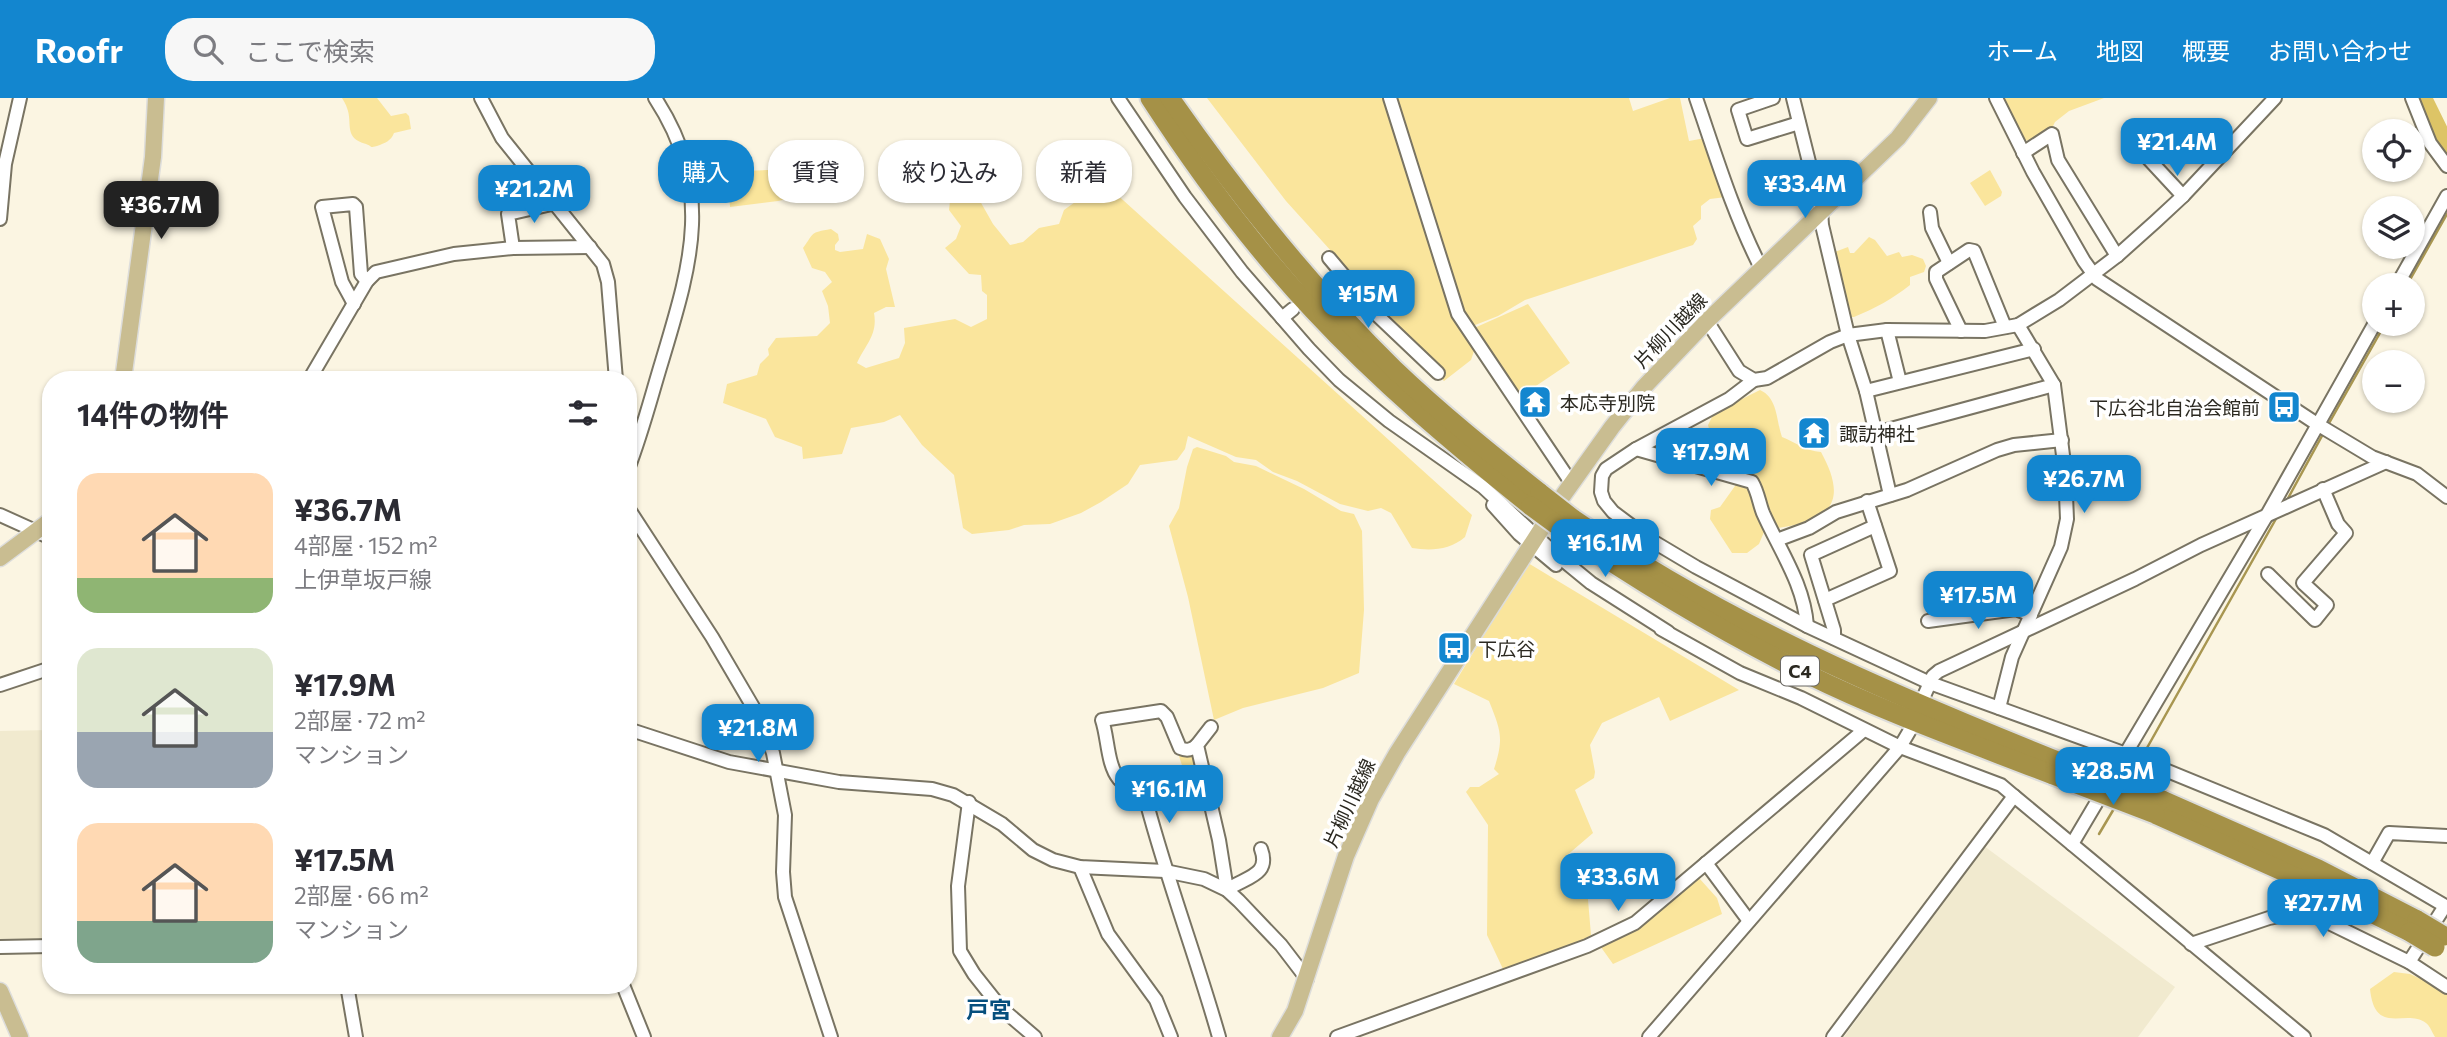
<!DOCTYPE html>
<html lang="ja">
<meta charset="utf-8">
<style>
:root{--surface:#fff;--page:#f7f7f7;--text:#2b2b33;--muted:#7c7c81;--accent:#1386cf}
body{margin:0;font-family:Commissioner,"Noto Sans JP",sans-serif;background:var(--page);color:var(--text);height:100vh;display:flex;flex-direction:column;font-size:26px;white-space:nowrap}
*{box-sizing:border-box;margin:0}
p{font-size:23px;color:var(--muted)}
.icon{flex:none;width:38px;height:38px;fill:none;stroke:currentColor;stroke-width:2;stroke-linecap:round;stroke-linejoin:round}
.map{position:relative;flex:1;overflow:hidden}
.side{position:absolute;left:42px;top:273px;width:595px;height:623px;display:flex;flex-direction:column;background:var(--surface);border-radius:28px;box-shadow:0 2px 5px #0004}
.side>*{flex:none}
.guide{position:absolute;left:658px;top:42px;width:665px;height:63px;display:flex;gap:14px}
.controls{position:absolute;left:2362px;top:21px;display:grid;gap:14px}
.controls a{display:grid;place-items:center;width:63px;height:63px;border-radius:50%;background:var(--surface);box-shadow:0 2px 5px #0004;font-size:35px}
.price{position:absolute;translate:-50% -60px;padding:0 16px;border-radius:14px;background:var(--accent);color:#fff;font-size:23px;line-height:46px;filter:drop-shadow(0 2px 4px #0008)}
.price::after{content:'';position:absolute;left:50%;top:42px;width:21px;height:16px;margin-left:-10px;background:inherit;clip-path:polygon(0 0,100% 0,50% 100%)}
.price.selected{background:#222;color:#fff}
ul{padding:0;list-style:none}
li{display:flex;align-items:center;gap:21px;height:175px;padding:0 35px}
li span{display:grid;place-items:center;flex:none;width:196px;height:140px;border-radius:21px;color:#555}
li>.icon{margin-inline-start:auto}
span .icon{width:84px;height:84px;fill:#fffc;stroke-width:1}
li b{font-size:30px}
h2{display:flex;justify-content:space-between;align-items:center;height:84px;padding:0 35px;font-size:30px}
.chip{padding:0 24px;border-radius:28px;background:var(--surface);box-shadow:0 2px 5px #0004;font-size:24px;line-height:63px}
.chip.selected{background:var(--accent);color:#fff}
header{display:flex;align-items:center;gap:42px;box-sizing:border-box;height:98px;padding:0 35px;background:var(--accent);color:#fff}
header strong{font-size:33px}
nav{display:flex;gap:38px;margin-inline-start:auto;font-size:24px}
.search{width:490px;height:63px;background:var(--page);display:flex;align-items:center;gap:18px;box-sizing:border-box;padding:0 24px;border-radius:28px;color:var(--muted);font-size:26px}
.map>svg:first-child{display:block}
.built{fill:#f1eacf}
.green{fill:#fae59c}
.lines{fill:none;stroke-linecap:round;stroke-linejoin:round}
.stream{stroke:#a89651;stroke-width:2.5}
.river{stroke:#ddc466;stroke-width:18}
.minor-casing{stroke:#797463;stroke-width:16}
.major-casing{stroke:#dddddb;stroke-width:19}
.highway-casing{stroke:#dddddb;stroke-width:23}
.minor{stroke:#fff;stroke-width:12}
.major{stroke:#c9bd91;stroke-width:16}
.highway{stroke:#a59147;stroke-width:19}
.highway-bridge-casing{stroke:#dddddb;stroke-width:23;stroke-linecap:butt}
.highway-bridge{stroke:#a59147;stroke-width:19}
.labels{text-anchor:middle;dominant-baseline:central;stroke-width:7;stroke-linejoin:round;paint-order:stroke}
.shield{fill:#fff;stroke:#6b6964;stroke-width:2}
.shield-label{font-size:18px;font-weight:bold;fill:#2b2921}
.street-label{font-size:19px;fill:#2b2921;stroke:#fff}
.poi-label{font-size:19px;fill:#2b2921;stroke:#fff;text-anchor:start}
.quarter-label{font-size:23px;font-weight:bold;fill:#064f7d;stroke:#fff}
</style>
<header>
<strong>Roofr</strong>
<div class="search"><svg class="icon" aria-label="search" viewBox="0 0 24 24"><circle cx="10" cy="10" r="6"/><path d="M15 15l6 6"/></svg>ここで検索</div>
<nav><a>ホーム</a><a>地図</a><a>概要</a><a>お問い合わせ</a></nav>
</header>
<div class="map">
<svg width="2447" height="939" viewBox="0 0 2447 939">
<rect width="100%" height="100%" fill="#fbf5e2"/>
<g class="built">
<polygon points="51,632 51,843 0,845 0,633"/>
<polygon points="1984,748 2175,889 2138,939 1844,939"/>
</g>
<g class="green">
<path d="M342 0H377L391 18 406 15 409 18 411 31 394 35C391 43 385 45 377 48 368 50 374 49 366 46 343 40 353 25 347 10 346 7 344 3 342 0Z"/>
<polygon points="1207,0 1629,0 1633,13 1670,0 1680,0 1689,43 1705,40 1726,99 1710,101 1701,108 1701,121 1693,128 1697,141 1693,147 1525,202 1498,218 1465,231 1475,250 1471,262 1444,283 1404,244 1368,203 1341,164 1286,103"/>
<polygon points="2002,0 2104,0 2069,13 2055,24 2050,34 2036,41 2023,43"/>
<path d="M732 72C758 75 793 67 816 76L819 94 778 103 730 109 728 83Z"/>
<polygon points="1990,72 2002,94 2001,98 1985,108 1970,85"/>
<path d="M1103 84 1472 417 1465 439C1450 452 1431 453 1412 450L1391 415 1381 410 1368 413 1340 406 1297 383 1273 374 1256 362 1236 359 1188 338 1185 351 1177 362 1140 367 1128 386 1101 404 1081 415 1050 426 1024 427 1009 432 972 436 963 430 954 377 922 347 900 317 884 324 851 330 842 356 803 361 802 349 775 339 766 321 723 305 727 286 757 277 760 266 769 257 768 251 776 240 817 238 830 225 828 208 822 193 832 184 825 174 812 170 803 150C815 134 809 135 831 131L838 136 839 142 835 147V152L840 154 863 151 867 136 880 141 889 161 886 171 895 209H886L874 215C878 237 865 247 857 265L866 270 899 260 905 245 904 230 955 221 971 229 987 221V197L982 193 981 177 969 176 945 150 956 141 961 128 949 112 950 103 966 96 980 103 993 126 1010 147 1023 144 1039 130 1059 126 1064 112Z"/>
<path d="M1869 139 1875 142 1887 158 1899 154 1902 159 1912 157 1923 161 1926 168 1924 174 1910 179V187C1894 200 1874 211 1854 219H1850L1845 211 1832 155 1848 149 1850 155H1854Z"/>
<polygon points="1528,206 1570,265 1518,300 1472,231"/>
<path d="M1760 292C1778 300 1776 322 1782 339 1797 345 1805 353 1821 354 1838 385 1844 414 1802 425 1789 429 1777 429 1764 434L1759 446 1747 455H1732L1710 421 1711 412 1720 409 1735 388 1734 372 1716 356 1708 327 1714 315Z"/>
<polygon points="1197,349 1226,358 1234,364 1256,368 1304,391 1341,413 1354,416 1362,433 1364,512 1359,575 1323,590 1243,610 1214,622 1188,499 1169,428 1179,410 1187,369 1193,351"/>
<path d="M1528 465 1739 592 1670 623 1659 599 1602 625 1590 647 1595 674 1594 680 1575 692 1593 735 1565 759 1568 769 1587 790 1591 837C1569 850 1528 870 1503 871L1487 837 1488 727 1466 694 1470 689H1479L1499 676 1494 671C1504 640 1501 633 1489 603L1454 586Z"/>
<polygon points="1194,652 1209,710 1190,692 1178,655"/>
<polygon points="1699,780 1717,800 1722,816 1613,866 1598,845 1641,827"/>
<path d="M2394 874 2410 876 2447 893V939H2435C2432 934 2430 928 2426 925 2406 910 2375 939 2370 891Z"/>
</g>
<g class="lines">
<g class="stream">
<polyline points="2407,187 2447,116"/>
<polyline points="2328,327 2385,226"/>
<polyline points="2286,404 2323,336"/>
<polyline points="2143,657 2277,419"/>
<polyline points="2130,681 2138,666"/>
<polyline points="2099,736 2115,709"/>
</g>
<polyline class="river" points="2423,0 2447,49"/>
<defs>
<g id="minor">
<polyline points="481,0 502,40 603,166 608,184 616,282"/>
<polyline points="1118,0 1185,99 1242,174 1309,251 1339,282 1389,323 1483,389 1552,453 1591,485 1668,534"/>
<polyline points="1390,0 1458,216 1572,386"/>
<path d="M1696 0C1716 58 1733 115 1761 170"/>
<polyline points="1773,0 1738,12 1747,41 1799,25"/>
<polyline points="1793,0 1821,112 1822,127 1848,237 1866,293 1890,397"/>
<polyline points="1996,0 2033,74 2084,163 2097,181 2317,326 2372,359 2417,376 2447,399"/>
<polyline points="2412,0 2430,45 2447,68"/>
<polyline points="2132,43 2183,98"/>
<polyline points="2023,55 2052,36 2058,62 2117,158"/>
<polyline points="1930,114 1932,130 1949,165"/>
<polyline points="0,121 5,66 20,0"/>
<polyline points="513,150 508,116 556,105"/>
<polyline points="1329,160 1378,218 1438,275"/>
<polyline points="2397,187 2447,98"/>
<polyline points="354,206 342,184 322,109 353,106 356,109 361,176 367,183"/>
<polyline points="1282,220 1293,211"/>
<polyline points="1707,223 1739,273 1754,282 1767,280 1830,244 1848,237 1887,232 1985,233 2018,227 2059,202 2117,158 2155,124 2183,98 2275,0"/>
<polyline points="1887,232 1900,284"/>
<polyline points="1961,233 1936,181 1936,174 1969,152 1974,153 2005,229"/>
<polyline points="309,282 367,183 376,174 454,156 513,150 590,149"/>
<polyline points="1754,282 1729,301 1636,351 1606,371 1602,378 1601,394 1604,403 1613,414 1649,441 1696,469 1807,528 1930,585 2126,656 2324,737 2447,809"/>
<polyline points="1866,293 2034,251"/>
<polyline points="1876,335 2054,287"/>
<path d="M1636 351 1752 384C1758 394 1759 405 1763 415 1780 453 1804 486 1807 528"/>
<path d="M628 371C642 335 651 299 662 263 691 166 715 92 655 0"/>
<polyline points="1493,407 1519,436 1556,467"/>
<polyline points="628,410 712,539 763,626 773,655 785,717 783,774 785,799 831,939"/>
<polyline points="0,417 51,440"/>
<polyline points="1777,442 1809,430 1836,414 1907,392 1997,352 2014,347 2062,342"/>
<polyline points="2268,476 2315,522 2327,507 2303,485 2346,435 2338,426 2323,391"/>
<polyline points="1825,502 1890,473 1867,403"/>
<polyline points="1928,523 2016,511 2031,517"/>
<polyline points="1661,531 1740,575 1801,600 1900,649 2001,687 2014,698"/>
<polyline points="1834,540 1834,532 1811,457 1875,428"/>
<polyline points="0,587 51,570"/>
<polyline points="1924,598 1933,578 1939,573 2135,481 2201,447 2386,364"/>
<polyline points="1999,610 2012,559 2061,449 2067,421 2065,373 2054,287 2018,227"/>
<path d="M1211 629 1197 647 1219 742 1227 792C1245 779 1271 778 1261 751"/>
<polyline points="628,631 729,664 839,684 932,691 953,697 1002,726 1033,752 1053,762 1080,769 1165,773 1204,781 1227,792 1239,803 1281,847 1307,881"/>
<path d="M1197 647C1192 652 1187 653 1180 650L1167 619 1161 613 1102 622C1108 639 1107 667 1119 681 1130 693 1139 687 1147 706 1168 785 1197 861 1219 939"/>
<polyline points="969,704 958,788 960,853 974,876 1001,910 1035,939"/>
<polyline points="2072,746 2267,417 2375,225"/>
<polyline points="1706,765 1749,823"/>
<polyline points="2372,765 2389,735 2447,738"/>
<polyline points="1080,769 1108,836 1156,902 1171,939"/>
<polyline points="2191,846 2269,820 2300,814 2315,818 2409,864 2447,889"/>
<polyline points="0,849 51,848"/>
<polyline points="2409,864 2445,808"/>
<polyline points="347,887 356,939"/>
<polyline points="623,887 644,939"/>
<polyline points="1337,939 1587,848 1635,825 1864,632"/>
<polyline points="1649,939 1900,649 1910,632"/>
<polyline points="1833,939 2014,698 2304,939"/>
</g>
<g id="major">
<polyline points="123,282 153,59 156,0"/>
<polyline points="0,460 51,422"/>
<polyline points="0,893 20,939"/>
<polyline points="1280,939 1295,913 1346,758 1371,701 1397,655 1562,399 1612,329 1644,289 1707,223 1898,40 1929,0"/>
</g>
<g id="highway">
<path d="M1150 0C1198 74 1252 147 1313 212 1380 284 1455 347 1531 408"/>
<path d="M1170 0C1237 96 1310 189 1394 271 1440 315 1490 355 1540 395"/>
<path d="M1572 420C1723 525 1890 596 2060 664"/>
<path d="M1565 433C1642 486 1723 534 1807 576 1886 615 1971 645 2053 677"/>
<polyline points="2162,702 2318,771 2417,822"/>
<polyline points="2155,716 2316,788 2410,834"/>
</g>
</defs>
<use href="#minor" class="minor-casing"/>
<use href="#major" class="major-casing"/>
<use href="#highway" class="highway-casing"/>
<use href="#minor" class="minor"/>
<use href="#major" class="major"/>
<use href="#highway" class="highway"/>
<defs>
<g id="highway-bridge">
<polyline points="1540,395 1572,420"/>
<polyline points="1531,408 1565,433"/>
<polyline points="2060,664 2162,702"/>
<polyline points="2053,677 2155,716"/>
<polyline points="2417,822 2444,838"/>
<polyline points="2410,834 2435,849"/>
</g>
</defs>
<use href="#highway-bridge" class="highway-bridge-casing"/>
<use href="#highway-bridge" class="highway-bridge"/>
</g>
<defs>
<symbol id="temple-square" viewBox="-11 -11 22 22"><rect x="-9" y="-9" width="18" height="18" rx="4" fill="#1386cf" stroke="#fff"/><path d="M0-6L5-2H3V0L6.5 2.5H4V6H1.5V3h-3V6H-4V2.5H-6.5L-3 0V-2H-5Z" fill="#fff"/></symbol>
<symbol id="bus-square" viewBox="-11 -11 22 22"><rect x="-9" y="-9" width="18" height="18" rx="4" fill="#1386cf" stroke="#fff"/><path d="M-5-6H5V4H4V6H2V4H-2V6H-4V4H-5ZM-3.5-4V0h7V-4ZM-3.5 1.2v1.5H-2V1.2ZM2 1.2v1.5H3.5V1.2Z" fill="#fff"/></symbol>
</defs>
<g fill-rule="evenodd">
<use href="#temple-square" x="1516" y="285" width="38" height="38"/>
<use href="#bus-square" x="2265" y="290" width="38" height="38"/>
<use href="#temple-square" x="1795" y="316" width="38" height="38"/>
<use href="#bus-square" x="1435" y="531" width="38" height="38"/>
</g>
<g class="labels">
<rect class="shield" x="1781" y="558.5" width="38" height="29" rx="5"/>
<g class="shield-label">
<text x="1800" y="573">C4</text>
</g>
<g class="street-label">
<text transform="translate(1670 232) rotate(-46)">片柳川越線</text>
<text transform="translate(1349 705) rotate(-65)">片柳川越線</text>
</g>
<g class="poi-label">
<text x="1560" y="304">本応寺別院</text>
<text x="2260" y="309" text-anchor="end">下広谷北自治会館前</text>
<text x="1839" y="335">諏訪神社</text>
<text x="1478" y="550">下広谷</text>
</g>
<g class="quarter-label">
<text x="989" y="911">戸宮</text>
</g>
</g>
</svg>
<div class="controls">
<a><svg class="icon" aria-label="locate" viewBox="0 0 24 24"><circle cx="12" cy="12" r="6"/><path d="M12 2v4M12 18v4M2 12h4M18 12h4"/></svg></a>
<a><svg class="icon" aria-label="layers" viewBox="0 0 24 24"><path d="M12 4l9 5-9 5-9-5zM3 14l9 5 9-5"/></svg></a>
<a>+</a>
<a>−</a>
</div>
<b class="price" style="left:2177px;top:80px">¥21.4M</b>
<b class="price" style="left:1805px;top:122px">¥33.4M</b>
<b class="price" style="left:534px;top:127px">¥21.2M</b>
<b class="price selected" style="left:161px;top:143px">¥36.7M</b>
<b class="price" style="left:1368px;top:232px">¥15M</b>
<b class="price" style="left:1711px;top:390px">¥17.9M</b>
<b class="price" style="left:2084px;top:417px">¥26.7M</b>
<b class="price" style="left:1605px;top:481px">¥16.1M</b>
<b class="price" style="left:1978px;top:533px">¥17.5M</b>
<b class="price" style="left:758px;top:666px">¥21.8M</b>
<b class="price" style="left:2113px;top:709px">¥28.5M</b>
<b class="price" style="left:1169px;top:727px">¥16.1M</b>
<b class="price" style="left:1618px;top:815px">¥33.6M</b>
<b class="price" style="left:2323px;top:841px">¥27.7M</b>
<div class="guide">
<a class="chip selected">購入</a>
<a class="chip">賃貸</a>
<a class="chip">絞り込み</a>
<a class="chip">新着</a>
</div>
<section class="side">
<h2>14件の物件<svg class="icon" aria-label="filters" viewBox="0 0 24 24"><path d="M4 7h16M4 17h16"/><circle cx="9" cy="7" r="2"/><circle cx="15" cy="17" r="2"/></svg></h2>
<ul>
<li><span style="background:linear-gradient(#ffd9b3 75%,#8fb573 0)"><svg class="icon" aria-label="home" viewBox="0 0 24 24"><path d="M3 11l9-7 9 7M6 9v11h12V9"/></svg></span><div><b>¥36.7M</b><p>4部屋 · 152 m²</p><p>上伊草坂戸線</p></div></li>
<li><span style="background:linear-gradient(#dfe7d0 60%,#9aa5b1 0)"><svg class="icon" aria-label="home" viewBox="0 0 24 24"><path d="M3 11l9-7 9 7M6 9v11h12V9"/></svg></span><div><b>¥17.9M</b><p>2部屋 · 72 m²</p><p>マンション</p></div></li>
<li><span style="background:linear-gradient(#ffd9b3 70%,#7fa58c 0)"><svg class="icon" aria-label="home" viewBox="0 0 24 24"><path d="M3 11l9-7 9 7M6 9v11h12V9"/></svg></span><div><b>¥17.5M</b><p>2部屋 · 66 m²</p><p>マンション</p></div></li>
</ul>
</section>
</div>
